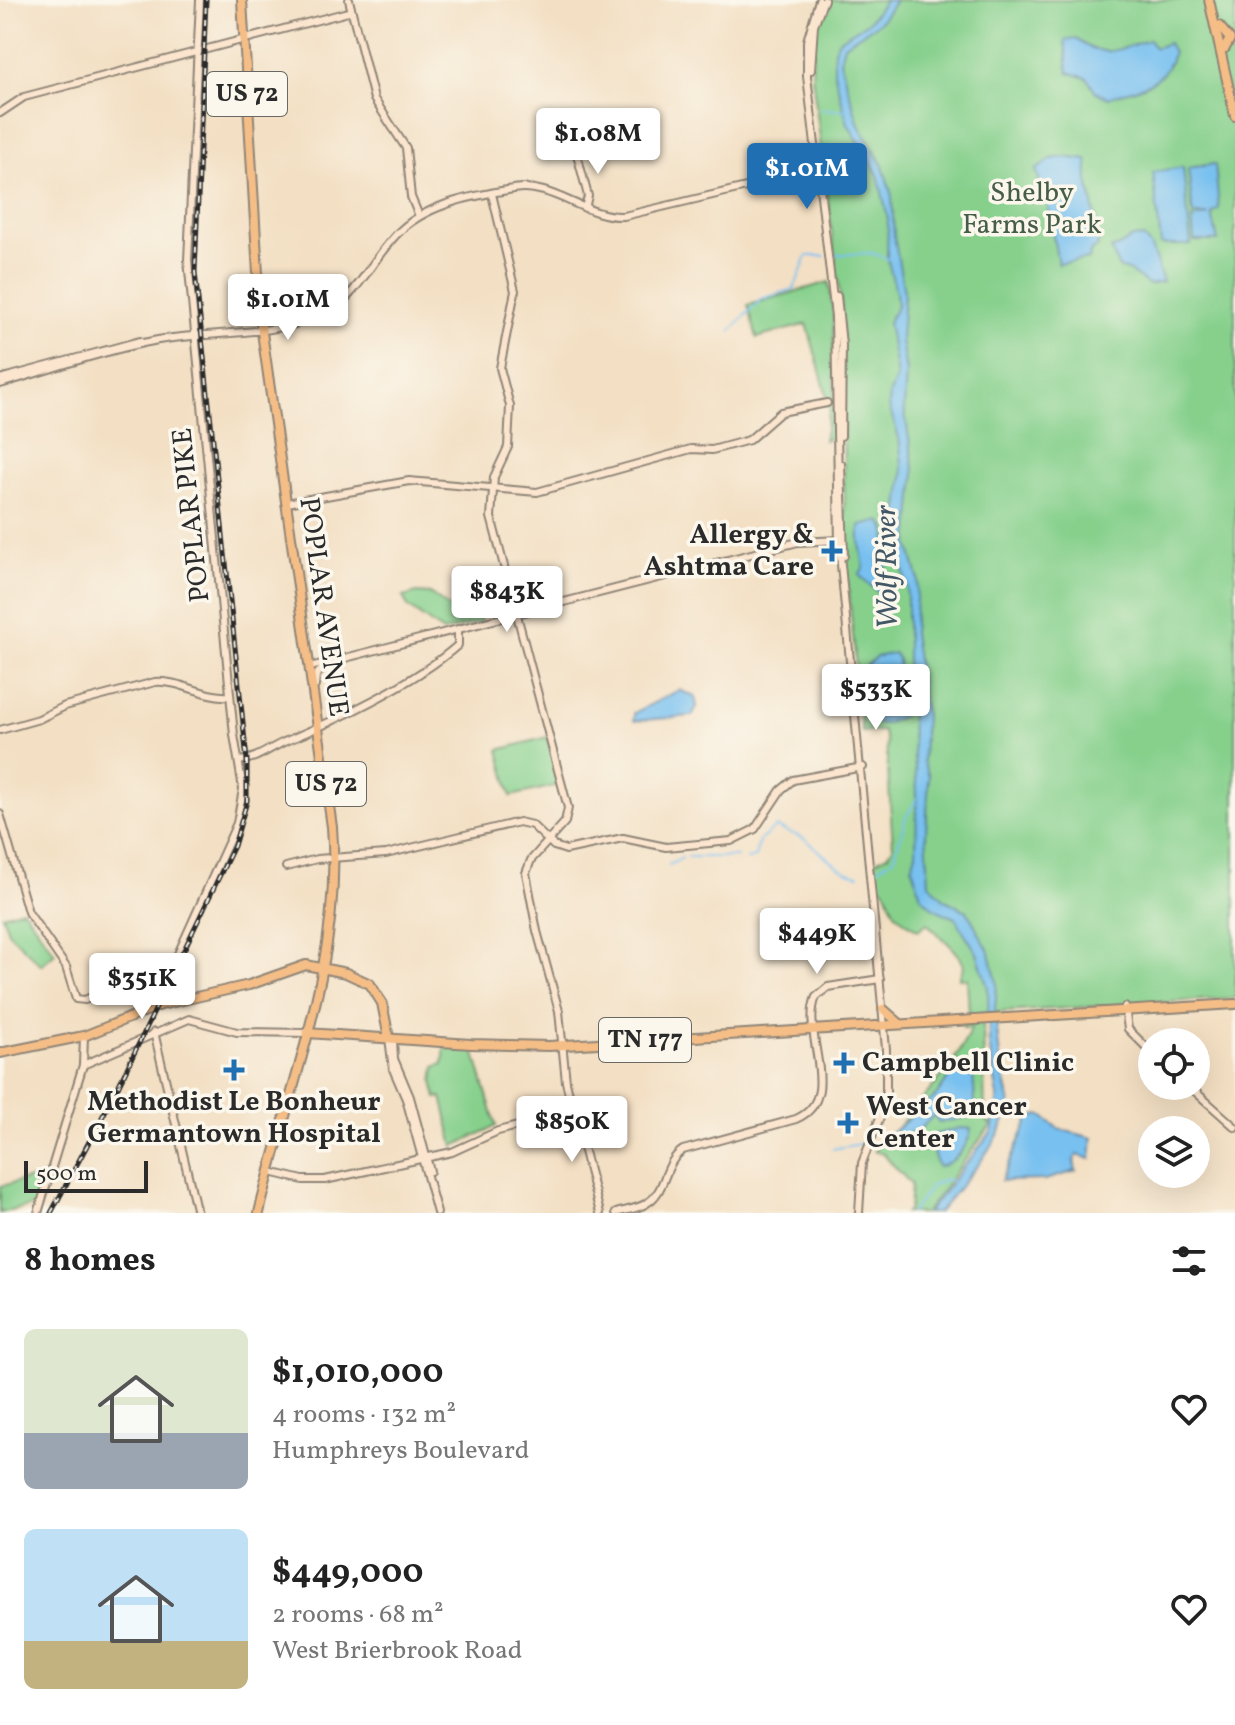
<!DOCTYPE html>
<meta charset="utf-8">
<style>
:root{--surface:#fff;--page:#f2f2f2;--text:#222;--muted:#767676;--accent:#1f6fb2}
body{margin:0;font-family:Vollkorn,serif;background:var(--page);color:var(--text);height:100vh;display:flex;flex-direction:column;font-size:30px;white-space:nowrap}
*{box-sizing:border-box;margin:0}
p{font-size:26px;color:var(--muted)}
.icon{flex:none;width:44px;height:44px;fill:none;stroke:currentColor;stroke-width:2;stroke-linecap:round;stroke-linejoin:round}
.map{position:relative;height:1213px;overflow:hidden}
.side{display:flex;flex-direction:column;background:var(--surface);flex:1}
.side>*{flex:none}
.tools{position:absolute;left:1138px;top:1028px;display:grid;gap:16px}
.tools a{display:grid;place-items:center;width:72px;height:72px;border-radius:50%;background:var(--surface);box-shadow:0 8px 32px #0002;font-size:40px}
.scale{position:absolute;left:24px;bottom:20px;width:124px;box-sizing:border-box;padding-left:8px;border:4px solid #2b2b2b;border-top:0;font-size:22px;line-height:28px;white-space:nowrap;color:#2b2b2b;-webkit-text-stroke:6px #fbf7ec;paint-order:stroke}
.price{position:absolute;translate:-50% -68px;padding:0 18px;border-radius:8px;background:#fff;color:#222;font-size:26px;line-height:52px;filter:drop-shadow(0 2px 4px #0008)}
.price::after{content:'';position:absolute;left:50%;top:48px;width:24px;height:18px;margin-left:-12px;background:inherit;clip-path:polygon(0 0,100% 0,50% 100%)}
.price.active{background:var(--accent);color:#fff}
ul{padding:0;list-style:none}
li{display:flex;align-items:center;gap:24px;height:200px;padding:0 24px}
li span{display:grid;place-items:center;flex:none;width:224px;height:160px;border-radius:12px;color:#555}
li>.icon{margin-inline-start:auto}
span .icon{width:96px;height:96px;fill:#fffc;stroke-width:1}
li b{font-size:34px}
h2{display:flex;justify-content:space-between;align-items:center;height:96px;padding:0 24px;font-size:34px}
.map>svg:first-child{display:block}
.green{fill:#86d08c;stroke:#587e5c;stroke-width:2}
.water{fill:#77c0f0;stroke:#51768e;stroke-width:2}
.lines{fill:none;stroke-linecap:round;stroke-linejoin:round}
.stream{stroke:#77c0f0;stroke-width:2}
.secondary-casing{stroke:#8f8577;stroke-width:10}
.primary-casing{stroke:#8f8577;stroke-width:12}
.secondary{stroke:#fbe5cf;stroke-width:6}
.primary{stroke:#f6be87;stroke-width:8}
.rail-casing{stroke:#2b2b2b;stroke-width:5}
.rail{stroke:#fbf7ec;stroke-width:2;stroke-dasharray:6;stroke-linecap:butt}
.poi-dot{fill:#1f6fb2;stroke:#fbf7ec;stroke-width:3}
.labels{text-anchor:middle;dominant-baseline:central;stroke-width:7;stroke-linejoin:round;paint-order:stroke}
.shield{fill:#fbf7ec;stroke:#696865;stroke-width:2}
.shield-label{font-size:26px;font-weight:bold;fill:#2b2b2b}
.park-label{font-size:28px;fill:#465d48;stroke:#fbf7ec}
.street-label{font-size:28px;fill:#2b2b2b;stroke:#fbf7ec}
.poi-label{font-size:28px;font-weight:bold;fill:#2b2b2b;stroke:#fbf7ec;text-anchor:start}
.water-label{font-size:30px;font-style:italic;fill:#425866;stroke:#fbf7ec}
</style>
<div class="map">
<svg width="1235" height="1213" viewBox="0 0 1235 1213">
<rect width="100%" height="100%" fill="#fbf7ec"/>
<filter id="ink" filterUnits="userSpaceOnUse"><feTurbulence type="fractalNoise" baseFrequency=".0125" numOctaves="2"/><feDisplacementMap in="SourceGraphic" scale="16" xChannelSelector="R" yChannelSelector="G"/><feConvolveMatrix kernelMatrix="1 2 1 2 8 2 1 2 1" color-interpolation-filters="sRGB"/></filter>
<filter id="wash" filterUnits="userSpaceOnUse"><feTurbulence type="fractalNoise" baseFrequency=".006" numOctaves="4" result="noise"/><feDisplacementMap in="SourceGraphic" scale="32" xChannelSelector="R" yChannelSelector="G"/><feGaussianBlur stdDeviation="1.8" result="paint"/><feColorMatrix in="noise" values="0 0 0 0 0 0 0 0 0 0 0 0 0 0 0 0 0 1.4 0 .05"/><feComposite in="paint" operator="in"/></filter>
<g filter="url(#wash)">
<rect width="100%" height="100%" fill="#f3dfc3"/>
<g class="green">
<path d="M825 0H1235V998L969 1014 967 978H959L964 966C959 949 939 937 927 923L918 930C909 924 899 919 893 909 887 897 889 891 877 882L875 861 888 855 893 847 886 741 883 731 862 732 845 550 842 312 812 76 815 25Z"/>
<polygon points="829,282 833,312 835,437 824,440 830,407 807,324 757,338 748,305"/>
<polygon points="417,593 431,594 456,613 476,607 481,622 443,632 409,608 403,597"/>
<polygon points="547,737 559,785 511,796 499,750"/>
<polygon points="23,909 55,953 41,965 9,933 2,915"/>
<path d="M983 1023 985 1119 991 1125 925 1213H905L909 1209 911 1184 882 1153 874 1151 883 1133 892 1134C921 1098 953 1072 971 1028H963V1024Z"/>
<polygon points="445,1046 473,1047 496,1126 454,1146 442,1097 437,1098 433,1082 435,1067 443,1064"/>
<polygon points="47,1175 38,1205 0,1213 0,1186"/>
</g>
<g class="water">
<path d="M886 0H895C876 33 870 25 844 45L840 61 859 125 883 166 892 196 894 236 904 292 901 340 906 371 904 408 915 474 909 544 918 578 913 633 925 713 923 761 929 776 926 833 929 883 945 900 967 911 990 953 997 983 995 1010 1000 1058 1010 1103 1000 1132 979 1164 938 1213H927L992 1131 998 1096 989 1045 988 988 977 953 955 918 933 908 921 896 912 867 916 853 917 792 907 674V588L896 534 903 474 899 438 889 407 890 393 897 377 888 322 897 306 896 292 887 257 888 219 878 175 848 124 834 72V50L839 40 868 22Z"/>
<path d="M1076 39C1103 61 1120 48 1149 40L1155 48 1168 43 1173 53C1165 87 1135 87 1108 98L1096 92 1087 78 1068 72 1065 40Z"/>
<path d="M1064 157 1087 160C1089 167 1087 173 1088 180 1093 206 1097 219 1098 246L1090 252 1089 259 1058 264 1047 202 1036 170 1051 159Z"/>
<polygon points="1215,164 1219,209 1212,214 1218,241 1194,241 1192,219 1209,215 1193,215 1188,168"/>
<polygon points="1183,167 1191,245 1161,245 1153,172"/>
<polygon points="1143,237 1151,247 1163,282 1149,285 1130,272 1119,268 1111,250 1133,238"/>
<path d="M881 521C894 534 879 569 891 588L890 593 883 597 859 575 864 567C861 551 859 541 860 526Z"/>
<polygon points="894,653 898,659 903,716 885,724 871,723 879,707 869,707 866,666 876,657"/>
<polygon points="679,690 695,697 697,706 692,716 634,721 634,713"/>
<polygon points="960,1062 973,1074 976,1115 939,1123 934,1115 919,1130 883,1140 936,1096"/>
<polygon points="1041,1115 1059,1129 1093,1138 1091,1159 1077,1155 1074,1161 1076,1171 1045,1180 1001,1181 1030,1117"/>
<path d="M960 1128 971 1129C970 1144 954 1164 938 1167L931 1147 918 1139Z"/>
</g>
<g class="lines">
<g class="stream">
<polyline points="819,109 845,110"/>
<polyline points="831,255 872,253 888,259"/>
<polyline points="731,331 761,299 794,289 807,256 825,256"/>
<polyline points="688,857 737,857"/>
<path d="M747 859 755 857 759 841 776 827C785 831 798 835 806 840 823 852 837 872 859 875"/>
<polyline points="669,865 682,858"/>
<polyline points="878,868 894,858 906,817 917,799"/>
<polyline points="832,1149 865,1143"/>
<polyline points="911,1213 931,1186 947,1179 952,1182"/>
</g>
</g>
</g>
<g filter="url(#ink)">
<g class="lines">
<defs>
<g id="secondary">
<polyline points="349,0 374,99 406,148 411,197 419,216"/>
<polyline points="819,0 807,41 807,76 835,316 839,543 886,1049 886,1102 862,1163 859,1213"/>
<polyline points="811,70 814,25 824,0"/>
<polyline points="0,113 24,97 352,11"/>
<polyline points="574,143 588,196 585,208"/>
<polyline points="492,194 515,291 500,368 510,406 508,447 494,477 491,517 568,808 565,822 531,860 526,873 537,931 559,1011 566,1082 600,1213"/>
<polyline points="837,296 842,345 841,436"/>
<polyline points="0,379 140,341"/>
<path d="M0 384C52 369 105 350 158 340 211 331 269 337 319 316 359 300 371 257 401 230 430 203 476 195 514 189 552 182 585 218 624 216L818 170"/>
<polyline points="841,464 844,556"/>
<polyline points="287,503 409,481 537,492 691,449 712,450 749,440 781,412 827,403"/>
<polyline points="310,667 798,542 841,540"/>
<polyline points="315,686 316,675 323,668"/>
<path d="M0 730 39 719 65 706 155 682C181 680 204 698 230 696"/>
<path d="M239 761C258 759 268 749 284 742 337 720 415 683 458 645V630"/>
<polyline points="0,814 28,912 66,967 76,999 85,1000 160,964 172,962"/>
<polyline points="286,867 317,859 386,854 519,822 532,825 554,846 566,850 623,838 666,847 731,841 755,829 781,790 793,780 863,767"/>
<polyline points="154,1007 237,823 243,789 234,735 188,260 200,0"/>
<polyline points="1125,1007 1128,1029 1152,1053"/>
<polyline points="154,1032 197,1213"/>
<polyline points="389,1038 393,1069 406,1099 437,1213"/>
<polyline points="393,1039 394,1059 410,1097 430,1171"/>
<polyline points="83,1065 189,1019 237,1032 307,1033"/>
<polyline points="1189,1086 1235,1127"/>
<polyline points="270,1172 303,1180 325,1180 452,1152 498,1131 574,1112"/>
<polyline points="38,1213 83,1065 84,1036"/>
<path d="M616 1213C626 1210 638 1209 647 1203 667 1191 663 1163 683 1150L796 1119C845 1098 800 1034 816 997L828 987 880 979"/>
</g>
<g id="primary">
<path d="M242 0 261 325 332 827C343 961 289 1085 259 1213"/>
<polyline points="1209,0 1235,116"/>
<polyline points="1219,26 1230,39 1225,48"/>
<polyline points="883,1009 899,1023"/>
<polyline points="307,1033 471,1044 549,1046 1235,1004"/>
<polyline points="0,1053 84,1036 161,1005 249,985 306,965 346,973 370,984 382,1003 389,1038"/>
</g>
</defs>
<use href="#secondary" class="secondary-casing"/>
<use href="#primary" class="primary-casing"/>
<use href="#secondary" class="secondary"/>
<use href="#primary" class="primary"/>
<defs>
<polyline id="rail" points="51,1213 115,1093 234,846 247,801 247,760 195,272 206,0"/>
</defs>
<use href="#rail" class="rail-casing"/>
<use href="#rail" class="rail"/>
</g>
</g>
<g class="poi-dot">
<path d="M828 539h8v8h8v8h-8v8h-8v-8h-8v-8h8z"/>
<path d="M840 1051h8v8h8v8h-8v8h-8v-8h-8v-8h8z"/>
<path d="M230 1058h8v8h8v8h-8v8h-8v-8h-8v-8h8z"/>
<path d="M844 1111h8v8h8v8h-8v8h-8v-8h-8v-8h8z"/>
</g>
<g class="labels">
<g class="shield">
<rect x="207" y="72" width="80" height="44" rx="6"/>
<rect x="286" y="762" width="80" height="44" rx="6"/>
<rect x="599" y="1018" width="92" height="44" rx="6"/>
</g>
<g class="shield-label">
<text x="247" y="94">US 72</text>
<text x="326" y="784">US 72</text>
<text x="645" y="1040">TN 177</text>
</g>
<g class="park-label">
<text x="1032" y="193">Shelby<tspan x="1032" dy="32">Farms Park</tspan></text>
</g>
<g class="street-label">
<text transform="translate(192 515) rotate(-96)">POPLAR PIKE</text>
<text transform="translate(323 607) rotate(82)">POPLAR AVENUE</text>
</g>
<g class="poi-label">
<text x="814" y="535" text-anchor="end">Allergy &amp;<tspan x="814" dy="32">Ashtma Care</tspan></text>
<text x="862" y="1063">Campbell Clinic</text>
<text x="234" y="1102" text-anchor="middle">Methodist Le Bonheur<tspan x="234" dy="32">Germantown Hospital</tspan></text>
<text x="866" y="1107">West Cancer<tspan x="866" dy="32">Center</tspan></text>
</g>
<g class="water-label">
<text transform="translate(888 567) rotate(-91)">Wolf River</text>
</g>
</g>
</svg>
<div class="tools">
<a><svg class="icon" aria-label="locate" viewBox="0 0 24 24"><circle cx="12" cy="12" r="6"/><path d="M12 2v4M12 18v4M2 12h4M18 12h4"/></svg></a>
<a><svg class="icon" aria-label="layers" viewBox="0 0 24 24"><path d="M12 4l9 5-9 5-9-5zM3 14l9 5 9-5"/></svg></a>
</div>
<div class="scale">500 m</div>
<b class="price" style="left:598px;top:176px">$1.08M</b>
<b class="price active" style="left:807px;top:211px">$1.01M</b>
<b class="price" style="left:288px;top:342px">$1.01M</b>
<b class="price" style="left:507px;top:634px">$843K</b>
<b class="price" style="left:876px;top:732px">$533K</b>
<b class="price" style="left:817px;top:976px">$449K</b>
<b class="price" style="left:142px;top:1021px">$351K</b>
<b class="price" style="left:572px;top:1164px">$850K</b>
</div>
<section class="side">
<h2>8 homes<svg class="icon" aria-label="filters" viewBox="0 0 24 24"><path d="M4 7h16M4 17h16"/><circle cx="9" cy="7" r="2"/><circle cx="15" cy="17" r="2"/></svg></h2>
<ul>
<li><span style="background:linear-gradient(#dfe7d0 65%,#9aa5b1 0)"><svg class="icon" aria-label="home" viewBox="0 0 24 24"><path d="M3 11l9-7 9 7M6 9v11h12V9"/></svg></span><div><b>$1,010,000</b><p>4 rooms · 132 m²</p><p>Humphreys Boulevard</p></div><svg class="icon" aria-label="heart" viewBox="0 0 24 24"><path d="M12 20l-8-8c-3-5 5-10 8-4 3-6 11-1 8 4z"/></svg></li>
<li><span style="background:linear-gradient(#bfe0f5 70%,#c2b280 0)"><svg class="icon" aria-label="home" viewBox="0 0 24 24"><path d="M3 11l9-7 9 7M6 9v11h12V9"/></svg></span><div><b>$449,000</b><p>2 rooms · 68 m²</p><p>West Brierbrook Road</p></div><svg class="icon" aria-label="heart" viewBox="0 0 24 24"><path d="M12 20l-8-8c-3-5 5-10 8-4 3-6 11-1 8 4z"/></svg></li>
</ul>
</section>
